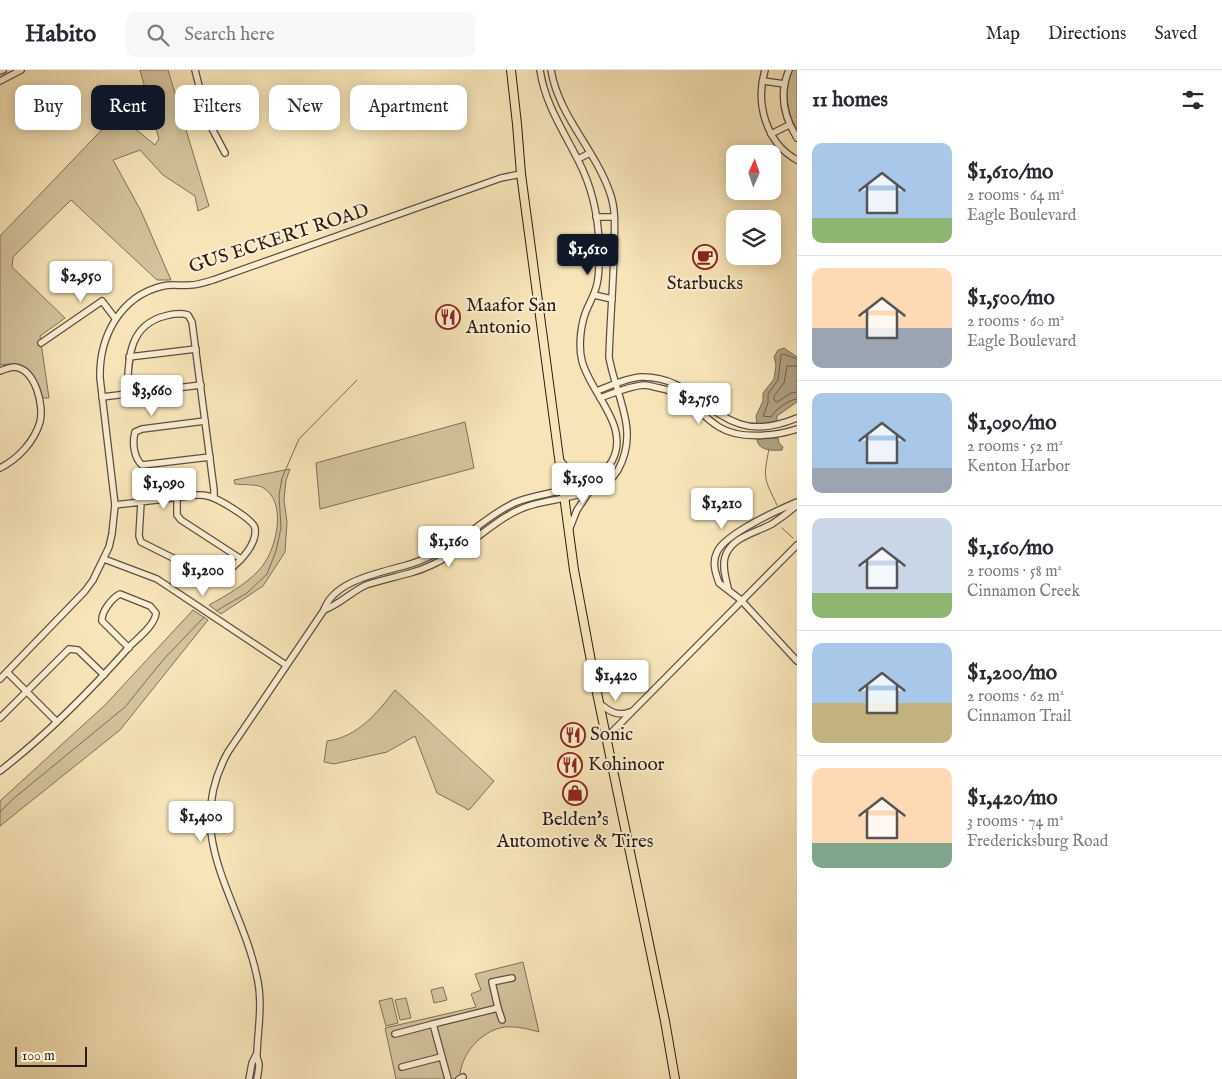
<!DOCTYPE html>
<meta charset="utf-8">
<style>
:root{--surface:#fff;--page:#f7f7f7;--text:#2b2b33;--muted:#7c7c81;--line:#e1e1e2;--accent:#111827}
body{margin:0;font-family:"IM FELL English",serif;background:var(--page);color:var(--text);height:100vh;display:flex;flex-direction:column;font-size:19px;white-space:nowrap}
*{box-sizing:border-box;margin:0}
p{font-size:16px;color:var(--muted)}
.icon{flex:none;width:28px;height:28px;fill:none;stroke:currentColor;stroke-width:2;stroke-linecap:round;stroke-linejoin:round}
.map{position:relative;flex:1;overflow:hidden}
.sheet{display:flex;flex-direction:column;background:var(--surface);width:425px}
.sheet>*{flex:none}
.banner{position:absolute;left:15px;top:15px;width:475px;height:45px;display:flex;gap:10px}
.needle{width:32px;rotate:3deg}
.fabs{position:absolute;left:726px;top:75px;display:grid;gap:10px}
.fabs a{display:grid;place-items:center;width:55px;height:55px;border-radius:10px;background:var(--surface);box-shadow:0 2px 12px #0003;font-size:25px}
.scale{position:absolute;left:15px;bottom:12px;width:72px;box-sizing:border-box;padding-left:5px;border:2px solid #2a1d17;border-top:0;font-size:14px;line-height:18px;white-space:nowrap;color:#2a1d17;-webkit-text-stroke:4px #faeed2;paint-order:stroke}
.price{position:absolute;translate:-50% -42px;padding:0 11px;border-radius:5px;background:#fff;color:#222;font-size:16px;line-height:32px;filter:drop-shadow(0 1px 2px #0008)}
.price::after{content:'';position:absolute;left:50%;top:30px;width:15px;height:11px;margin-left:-8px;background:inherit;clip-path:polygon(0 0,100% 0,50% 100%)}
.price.on{background:var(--accent);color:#fff}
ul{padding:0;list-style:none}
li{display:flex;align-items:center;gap:15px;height:125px;padding:0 15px}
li+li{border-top:1px solid var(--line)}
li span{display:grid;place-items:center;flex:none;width:140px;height:100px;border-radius:10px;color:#555}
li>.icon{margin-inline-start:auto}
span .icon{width:60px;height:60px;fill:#fffc;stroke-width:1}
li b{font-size:21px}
h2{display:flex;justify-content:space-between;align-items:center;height:60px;padding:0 15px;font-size:21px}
.chip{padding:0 18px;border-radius:10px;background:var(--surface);box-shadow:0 2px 12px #0003;font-size:18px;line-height:45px}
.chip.on{background:var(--accent);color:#fff}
header{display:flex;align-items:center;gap:30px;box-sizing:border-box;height:70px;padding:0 25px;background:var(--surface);border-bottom:1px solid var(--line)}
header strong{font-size:24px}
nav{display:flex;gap:28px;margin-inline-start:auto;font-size:18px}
.search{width:350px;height:45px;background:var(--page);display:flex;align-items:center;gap:12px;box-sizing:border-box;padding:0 18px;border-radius:10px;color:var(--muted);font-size:19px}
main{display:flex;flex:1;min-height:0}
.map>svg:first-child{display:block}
.green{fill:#d4c39d;stroke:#7f705a}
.water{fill:#b1a182;stroke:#7b6c57}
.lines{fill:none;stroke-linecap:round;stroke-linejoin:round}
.shore{stroke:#6e5f4c;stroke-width:1}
.stream{stroke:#7b6c57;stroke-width:1}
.minor-casing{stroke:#5d4f40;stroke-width:8}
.major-casing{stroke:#2a1d17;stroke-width:10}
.minor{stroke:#faeed2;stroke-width:5.5}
.major{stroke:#f7e5b9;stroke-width:8}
.labels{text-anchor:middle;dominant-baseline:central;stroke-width:4;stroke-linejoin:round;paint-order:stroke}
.street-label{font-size:19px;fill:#2a1d17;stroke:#faeed2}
.poi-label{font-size:19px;fill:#2a1d17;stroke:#faeed2;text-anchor:start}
</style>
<header>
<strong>Habito</strong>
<div class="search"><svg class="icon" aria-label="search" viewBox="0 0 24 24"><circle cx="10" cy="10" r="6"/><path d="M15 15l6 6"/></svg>Search here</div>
<nav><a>Map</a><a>Directions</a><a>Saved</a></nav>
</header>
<main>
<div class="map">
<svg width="797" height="1009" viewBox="0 0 797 1009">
<rect width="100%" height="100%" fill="#f7e5b9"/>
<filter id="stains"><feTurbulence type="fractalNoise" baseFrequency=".004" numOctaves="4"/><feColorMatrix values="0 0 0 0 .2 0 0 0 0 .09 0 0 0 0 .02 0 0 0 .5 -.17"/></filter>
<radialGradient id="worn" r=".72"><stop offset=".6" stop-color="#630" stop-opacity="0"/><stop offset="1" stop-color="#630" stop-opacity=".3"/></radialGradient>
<g class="green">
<path d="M140 0H168L209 136 198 141 195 126 163 105 140 80 113 90 141 141 171 210H157L71 130 13 187 12 197 65 248 40 266 49 328H42C33 303 29 290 0 295V166L117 44 155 75 159 69Z"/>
<path d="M792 0H797V59C786 43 784 17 792 0Z"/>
<polygon points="465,352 474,398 320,439 316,393"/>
<path d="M290 399 286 410 284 430 287 452 285 482 263 516 221 544 209 535C227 525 245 515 259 500 276 483 289 431 262 417 255 414 242 415 235 414L234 410Z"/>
<polygon points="193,540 208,550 120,660 0,756 0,731 105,635"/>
<path d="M395 620 494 711 469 740 437 723 415 666 387 682 334 694 324 692 327 671C358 667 377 643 395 620Z"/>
<path d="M523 892 539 962C528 959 516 956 505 957 481 960 459 986 460 1009H396L385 958 476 937 471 924 481 920 475 904Z"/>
<polygon points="443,917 447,930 434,933 431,920"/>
<polygon points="392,928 398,953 386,956 379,931"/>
<polygon points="406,928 411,948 400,950 395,930"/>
</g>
<g class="water">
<polygon points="784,278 797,287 797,332 777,346 777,352 757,354 756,346 763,331 763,323 774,309 776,295 774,287 778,280"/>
<path d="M778 368 779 373 783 377 782 380C773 381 758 381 757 369Z"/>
</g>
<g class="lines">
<g class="shore">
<path d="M797 289 784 284 781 285 778 310 768 324V333L763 346 771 347C776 339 788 330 797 329"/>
<polyline points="797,296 787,296 784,313 774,326 774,330 777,332 791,323 797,322"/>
</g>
<g class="stream">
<path d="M769 379C763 409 764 408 777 435"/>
<polyline points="782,458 793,468"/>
<polyline points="216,541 247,523 267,504 276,481 281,458 279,425 282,408 292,385 299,369 357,310"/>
<polyline points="0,742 13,729 125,637 163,590 204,547"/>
</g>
<defs>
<g id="minor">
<polyline points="195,0 208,51 225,83"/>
<path d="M765 0C755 33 766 73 797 90"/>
<path d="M789 0C779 23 784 47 797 68"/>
<polyline points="0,1 3,0"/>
<polyline points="0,11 21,0"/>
<polyline points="763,11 785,14"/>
<polyline points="771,64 789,55"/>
<polyline points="578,89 590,83"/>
<polyline points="596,147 614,147"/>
<polyline points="594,225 612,229"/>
<polyline points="41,273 102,231 115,248"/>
<polyline points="129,287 196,279"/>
<path d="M0 301C5 299 10 297 15 297 36 300 44 336 40 352 34 372 18 389 0 398"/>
<path d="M597 321C610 316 626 308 641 307 687 306 703 342 740 354 758 360 780 355 797 348"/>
<path d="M127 324C129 293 126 256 165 246 172 244 181 243 188 245L192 252 214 420V428"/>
<polyline points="102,327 201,315"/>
<path d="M600 328C614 323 629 316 644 315 649 315 654 317 659 318 687 323 697 343 719 357 740 370 775 366 797 359"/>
<path d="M205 351 142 359 135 362C132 373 134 388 142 395L210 387"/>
<polyline points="560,390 571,403 587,412"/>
<polyline points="177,427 177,445 181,450 241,489"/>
<path d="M797 432C778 440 725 464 717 482 712 492 715 502 719 513L741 530 797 591"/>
<path d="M115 435C135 433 154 430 173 428 185 427 196 423 208 426 217 428 253 449 255 458 258 478 227 507 209 510L173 488 141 472 139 466 141 432"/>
<polyline points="569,460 577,440 589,422"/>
<polyline points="104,489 157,509 286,595"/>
<path d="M728 518C726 508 722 498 725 487 731 467 755 463 772 454 781 448 789 442 797 435"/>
<path d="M324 540C340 534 351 522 366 515 381 510 396 507 410 503 425 499 439 492 452 484 479 469 502 443 532 435 558 427 603 427 618 400 640 360 616 328 609 287 610 253 613 218 614 184 614 164 617 142 610 123 595 79 559 47 551 0"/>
<polyline points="7,602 57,652"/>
<path d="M0 609 85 521 93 510 109 477 112 464 115 435 100 308C99 267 120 226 163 216 172 214 181 216 190 215 198 215 206 212 213 210L501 108 521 104"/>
<path d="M599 633C609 641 617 647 630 642"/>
<polyline points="0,648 69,579 78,580 104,605"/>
<polyline points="606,668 797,475"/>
<path d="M0 701C48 664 90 621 130 576 138 568 155 555 156 543L150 536 120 524C112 528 101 542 102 551L129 578"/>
<polyline points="498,938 502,950"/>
<polyline points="433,954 498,938 492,912 512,908"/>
<polyline points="395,964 433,954 448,1009"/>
<polyline points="402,997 441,987"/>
<polyline points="249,1009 252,993 256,985"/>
<path d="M257 1009C258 1004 259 999 259 994 258 990 256 987 257 983 258 957 263 933 257 907 240 826 181 767 228 682L324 540C334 510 380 503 407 495 419 492 430 486 441 481 467 468 488 445 514 433 543 420 594 423 612 391 631 356 590 323 582 291 578 276 581 252 587 239 591 230 595 223 597 214 600 201 599 186 599 173 598 144 591 115 578 90 563 60 545 34 540 0"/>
<polyline points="459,1009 463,1007"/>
</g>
<polyline id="major" points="511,0 517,54 521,104 574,500 596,618 665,951 675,1009"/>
</defs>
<use href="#minor" class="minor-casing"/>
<use href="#major" class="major-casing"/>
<use href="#minor" class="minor"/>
<use href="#major" class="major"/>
</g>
<defs>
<symbol id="cafe-ring" viewBox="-11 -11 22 22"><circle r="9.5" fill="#faeed2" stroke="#8f2418" stroke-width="1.5"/><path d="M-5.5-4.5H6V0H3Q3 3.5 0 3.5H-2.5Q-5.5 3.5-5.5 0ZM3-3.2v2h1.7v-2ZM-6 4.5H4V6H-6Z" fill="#8f2418"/></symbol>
<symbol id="restaurant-ring" viewBox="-11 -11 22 22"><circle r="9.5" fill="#faeed2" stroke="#8f2418" stroke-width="1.5"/><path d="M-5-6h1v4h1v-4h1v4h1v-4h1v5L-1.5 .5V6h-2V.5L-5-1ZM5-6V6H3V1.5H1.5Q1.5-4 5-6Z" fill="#8f2418"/></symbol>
<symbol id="shop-ring" viewBox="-11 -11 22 22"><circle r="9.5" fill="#faeed2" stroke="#8f2418" stroke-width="1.5"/><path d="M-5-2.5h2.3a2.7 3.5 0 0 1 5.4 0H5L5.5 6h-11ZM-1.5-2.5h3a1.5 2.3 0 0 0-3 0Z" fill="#8f2418"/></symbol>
</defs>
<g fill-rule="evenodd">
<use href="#cafe-ring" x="691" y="173" width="28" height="28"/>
<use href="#restaurant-ring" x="434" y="233" width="28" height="28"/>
<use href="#restaurant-ring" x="559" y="651" width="28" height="28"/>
<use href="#restaurant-ring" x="556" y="681" width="28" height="28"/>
<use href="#shop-ring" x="561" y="709" width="28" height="28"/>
</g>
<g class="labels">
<g class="street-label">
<text transform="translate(279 169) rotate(-18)">GUS ECKERT ROAD</text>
</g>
<g class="poi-label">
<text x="705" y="214" text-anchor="middle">Starbucks</text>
<text x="466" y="236">Maafor San<tspan x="466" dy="22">Antonio</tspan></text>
<text x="590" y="665">Sonic</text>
<text x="588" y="695">Kohinoor</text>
<text x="575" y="750" text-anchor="middle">Belden's<tspan x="575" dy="22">Automotive &amp; Tires</tspan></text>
</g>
</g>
<rect width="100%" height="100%" filter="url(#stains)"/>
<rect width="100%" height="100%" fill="url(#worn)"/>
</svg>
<div class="fabs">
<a><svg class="needle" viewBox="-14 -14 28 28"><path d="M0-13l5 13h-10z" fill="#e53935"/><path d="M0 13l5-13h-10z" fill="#7c7c81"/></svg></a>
<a><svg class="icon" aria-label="layers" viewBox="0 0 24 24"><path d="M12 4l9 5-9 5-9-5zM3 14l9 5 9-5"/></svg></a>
</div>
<div class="scale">100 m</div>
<b class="price on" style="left:588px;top:206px">$1,610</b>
<b class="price" style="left:81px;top:233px">$2,950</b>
<b class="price" style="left:152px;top:347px">$3,660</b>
<b class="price" style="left:699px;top:355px">$2,750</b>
<b class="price" style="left:583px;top:435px">$1,500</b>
<b class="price" style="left:164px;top:440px">$1,090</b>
<b class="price" style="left:722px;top:460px">$1,210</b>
<b class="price" style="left:449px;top:498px">$1,160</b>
<b class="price" style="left:203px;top:527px">$1,200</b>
<b class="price" style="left:616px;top:632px">$1,420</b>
<b class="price" style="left:201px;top:773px">$1,400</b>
<div class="banner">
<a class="chip">Buy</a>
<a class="chip on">Rent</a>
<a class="chip">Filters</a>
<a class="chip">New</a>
<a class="chip">Apartment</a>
</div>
</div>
<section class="sheet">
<h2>11 homes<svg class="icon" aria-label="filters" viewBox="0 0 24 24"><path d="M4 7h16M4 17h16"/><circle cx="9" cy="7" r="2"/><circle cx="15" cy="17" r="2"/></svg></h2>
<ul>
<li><span style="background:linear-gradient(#a9c7e8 75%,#8fb573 0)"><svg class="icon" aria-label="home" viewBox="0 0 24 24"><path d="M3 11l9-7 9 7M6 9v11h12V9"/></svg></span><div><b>$1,610/mo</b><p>2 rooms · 64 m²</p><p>Eagle Boulevard</p></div></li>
<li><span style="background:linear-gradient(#ffd9b3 60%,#9aa5b1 0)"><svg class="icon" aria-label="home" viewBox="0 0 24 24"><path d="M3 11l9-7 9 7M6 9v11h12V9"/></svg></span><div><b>$1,500/mo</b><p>2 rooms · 60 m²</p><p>Eagle Boulevard</p></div></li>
<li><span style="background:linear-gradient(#a9c7e8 75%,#9aa5b1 0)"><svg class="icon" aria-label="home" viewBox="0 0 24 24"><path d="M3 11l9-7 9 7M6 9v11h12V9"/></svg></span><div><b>$1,090/mo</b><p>2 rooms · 52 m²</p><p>Kenton Harbor</p></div></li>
<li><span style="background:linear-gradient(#c9d6e8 75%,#8fb573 0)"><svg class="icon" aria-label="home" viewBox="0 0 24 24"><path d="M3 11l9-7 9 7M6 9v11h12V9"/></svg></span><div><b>$1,160/mo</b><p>2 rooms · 58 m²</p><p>Cinnamon Creek</p></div></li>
<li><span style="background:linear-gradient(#a9c7e8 60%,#c2b280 0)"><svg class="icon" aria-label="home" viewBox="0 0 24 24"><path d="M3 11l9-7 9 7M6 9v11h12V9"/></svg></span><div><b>$1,200/mo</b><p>2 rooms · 62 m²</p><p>Cinnamon Trail</p></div></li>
<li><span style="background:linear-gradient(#ffd9b3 75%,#7fa58c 0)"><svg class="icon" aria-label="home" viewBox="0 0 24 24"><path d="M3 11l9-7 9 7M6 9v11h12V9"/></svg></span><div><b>$1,420/mo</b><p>3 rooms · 74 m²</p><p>Fredericksburg Road</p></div></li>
</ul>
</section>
</main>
